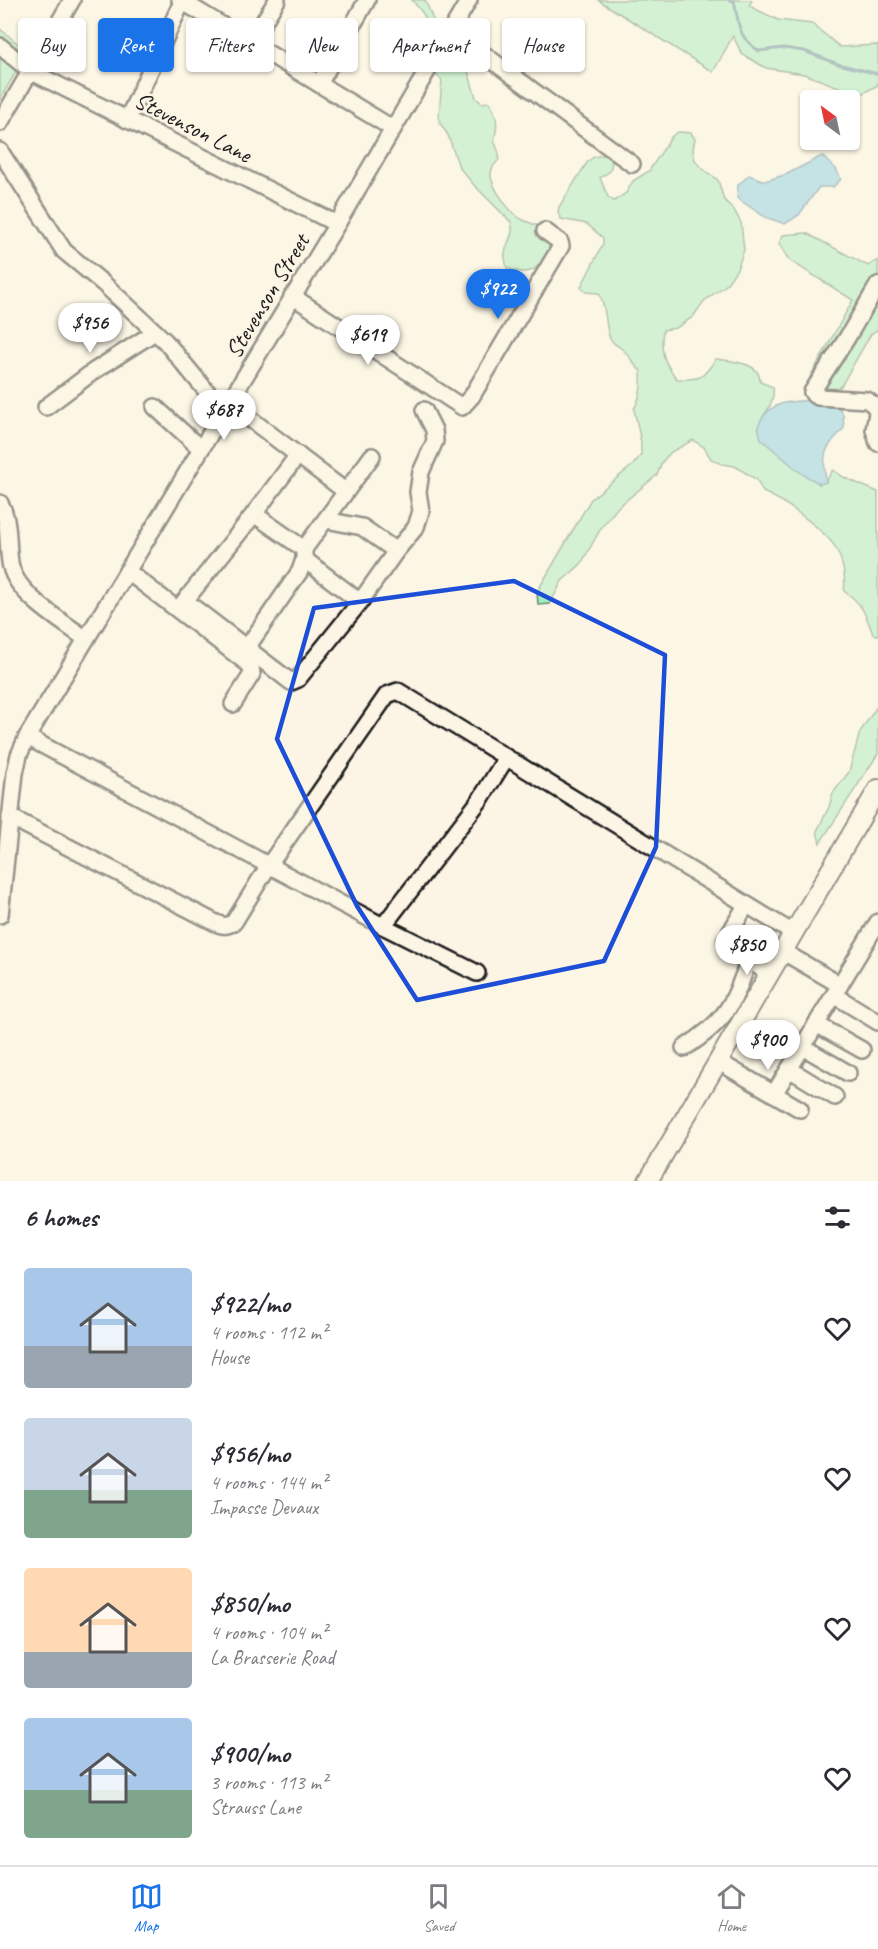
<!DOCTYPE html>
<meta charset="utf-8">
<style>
:root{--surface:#fff;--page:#f2f2f3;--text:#2b2b33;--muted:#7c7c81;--line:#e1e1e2;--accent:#1a73e8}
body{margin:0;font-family:Caveat,sans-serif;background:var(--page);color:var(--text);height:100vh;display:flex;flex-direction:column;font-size:22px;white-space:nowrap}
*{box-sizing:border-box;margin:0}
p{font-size:20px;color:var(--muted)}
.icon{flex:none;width:33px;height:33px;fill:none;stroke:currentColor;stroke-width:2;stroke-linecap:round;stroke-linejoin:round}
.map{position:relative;height:1181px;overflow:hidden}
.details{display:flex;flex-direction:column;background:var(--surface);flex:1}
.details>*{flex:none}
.banner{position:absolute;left:18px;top:18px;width:843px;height:54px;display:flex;gap:12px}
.needle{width:39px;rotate:327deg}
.controls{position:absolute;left:800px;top:90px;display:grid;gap:12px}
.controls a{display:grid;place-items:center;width:60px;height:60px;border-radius:6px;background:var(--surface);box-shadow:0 2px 4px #0004;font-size:30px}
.price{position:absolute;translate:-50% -51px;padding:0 14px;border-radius:21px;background:#fff;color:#222;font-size:20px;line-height:39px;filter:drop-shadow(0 2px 3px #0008)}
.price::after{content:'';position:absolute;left:50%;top:36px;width:18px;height:14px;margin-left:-9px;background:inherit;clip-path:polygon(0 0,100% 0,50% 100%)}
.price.on{background:var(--accent);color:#fff}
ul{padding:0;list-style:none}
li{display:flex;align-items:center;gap:18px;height:150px;padding:0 24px}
li span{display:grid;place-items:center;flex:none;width:168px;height:120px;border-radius:6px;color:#555}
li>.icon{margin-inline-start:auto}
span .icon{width:72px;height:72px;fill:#fffc;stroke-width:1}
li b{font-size:26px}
h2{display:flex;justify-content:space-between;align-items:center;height:72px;padding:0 24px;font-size:26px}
.chip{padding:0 21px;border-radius:6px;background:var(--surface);box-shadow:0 2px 4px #0004;font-size:21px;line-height:54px}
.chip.on{background:var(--accent);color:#fff}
.tabs{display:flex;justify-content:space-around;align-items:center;height:84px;border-top:2px solid var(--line);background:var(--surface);font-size:16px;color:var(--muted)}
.tabs a{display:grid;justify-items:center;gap:3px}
.tabs .on{color:var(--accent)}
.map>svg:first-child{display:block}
.green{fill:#a4eebd;stroke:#60856c;stroke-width:1.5}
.water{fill:#83cbe4;stroke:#5a8594;stroke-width:1.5}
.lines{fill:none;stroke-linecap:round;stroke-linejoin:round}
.stream{stroke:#5a8594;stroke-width:3}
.minor-casing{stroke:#1c1c1c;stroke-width:20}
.major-casing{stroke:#1c1c1c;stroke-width:22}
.minor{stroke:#fcf5e5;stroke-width:15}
.major{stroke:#fcf5e5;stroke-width:18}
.marked{fill:none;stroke:#1d4ed8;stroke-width:4.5;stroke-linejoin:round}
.labels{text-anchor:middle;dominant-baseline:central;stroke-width:5;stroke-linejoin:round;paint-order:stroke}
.street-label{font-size:24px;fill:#1c1c1c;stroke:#fcf5e5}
</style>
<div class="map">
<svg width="878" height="1181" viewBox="0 0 878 1181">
<rect width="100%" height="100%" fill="#fcf5e5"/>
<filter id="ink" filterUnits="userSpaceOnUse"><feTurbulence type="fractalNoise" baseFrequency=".0167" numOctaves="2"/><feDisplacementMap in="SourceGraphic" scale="12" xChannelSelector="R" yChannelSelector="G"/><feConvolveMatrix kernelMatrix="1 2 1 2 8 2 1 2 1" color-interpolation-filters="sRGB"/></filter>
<g filter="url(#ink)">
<g class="green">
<path d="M412 0H425L445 49 456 46 462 51 476 98 482 103 489 102C498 116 498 125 494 141 507 168 492 157 491 174 490 186 511 214 521 219 531 224 542 227 552 231L554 238C542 261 538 281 507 268 506 263 504 257 505 253 507 241 515 235 511 222L473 184 459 167 448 135 440 123 439 116 442 80C413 58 437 42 426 19 423 12 417 6 412 0Z"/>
<polygon points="598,0 752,0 749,6 778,20 812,24 840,47 878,45 878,85 860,95 804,74 766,68 742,54 733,36 713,72"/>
<polygon points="0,29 28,52 0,99"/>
<path d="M678 132 691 133 695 139C688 162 701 168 718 180L724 200 734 210 741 223 744 250 737 269 726 285 704 301 693 317 676 328 663 330C660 351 663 362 677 379 702 379 701 380 716 359 731 361 761 362 760 382L773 387C775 400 768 410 761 420L819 484 826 481 833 470 845 478 878 492V635L873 634C865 613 863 604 844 591 846 578 843 562 837 550 827 531 783 500 763 492L757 480 735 466 722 464 711 459 704 447 693 440 671 452 662 462 657 475 618 507 601 528 581 564 562 581 550 604 538 605 537 592 591 499 633 465 641 455V442L634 409C641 398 642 385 641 371 633 365 630 355 622 349 616 344 611 343 609 336 605 322 606 306 599 293L586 292 581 287 603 244V238L587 224 561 219 558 213 559 207 588 161 594 157 607 154 613 158 610 171 600 178 608 197 614 201 626 193 633 181 649 171 672 136Z"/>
<polygon points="806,233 868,266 878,260 878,329 871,334 841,386 825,396 818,395 810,377 853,300 789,260 779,244 783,235"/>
<polygon points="878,705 878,754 820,843 817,831 829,807 833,793 849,772 860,732"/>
</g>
<g class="water">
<polygon points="822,156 836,169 841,179 833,187 819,187 799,215 785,224 765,217 737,198 738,185 749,175 765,181 787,174"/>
<path d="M814 400 835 402 843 414 844 428C824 450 822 451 826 482L820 484 802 474 761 439 758 426C769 400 789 402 814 400Z"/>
</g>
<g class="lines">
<path class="stream" d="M729 0 734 1C740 26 736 35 759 51L783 48 804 51 838 64 878 74"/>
<defs>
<g id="minor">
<polyline points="180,0 392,128"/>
<polyline points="451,30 632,164"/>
<polyline points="251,42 277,0"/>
<polyline points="0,46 30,71 337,224"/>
<polyline points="319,84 367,0"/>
<polyline points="127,120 182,2"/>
<polyline points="0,123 72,0"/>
<polyline points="0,151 64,251 104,284 165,341 223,411"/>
<polyline points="878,285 847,338 812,392 814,395 818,397 867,400 875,406 877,413 874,430 878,443"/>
<polyline points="292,296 462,407 472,396 561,246 560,242 545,231"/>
<polyline points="228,402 345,491"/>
<polyline points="46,407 94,371 155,332"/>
<polyline points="155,407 200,448"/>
<path d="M0 503C10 521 7 542 10 562 14 594 61 620 86 639"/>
<polyline points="254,514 304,549"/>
<polyline points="396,551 416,527 421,511 418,492 421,472 435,441 434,430 424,410"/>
<polyline points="304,559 360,602"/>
<polyline points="127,571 251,666 252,674 233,704"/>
<polyline points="185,601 291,682 298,679 360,602 396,551 362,527 326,520"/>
<polyline points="180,607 254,514 298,455"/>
<polyline points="246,649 300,571 304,559 304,549 372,456"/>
<polyline points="27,737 383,926 477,973"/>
<path d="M10 817 214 922C222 926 226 927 234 922L269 865 387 695 398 691 793 933"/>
<polyline points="746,905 726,940 730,946 769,974"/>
<polyline points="0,915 15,773 19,755 27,737 337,224 469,0"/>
<polyline points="383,926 480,800 506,758"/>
<polyline points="782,951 840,985"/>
<polyline points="834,995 878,1022"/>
<polyline points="816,1024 862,1050"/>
<polyline points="803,1047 848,1073"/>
<path d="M684 1048C725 1022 734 1005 749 959"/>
<polyline points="719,1062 800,1109"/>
<polyline points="789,1069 835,1097"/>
<polyline points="774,1094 878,922"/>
</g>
<polyline id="major" points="648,1181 878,789"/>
</defs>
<use href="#minor" class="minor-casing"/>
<use href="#major" class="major-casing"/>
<use href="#minor" class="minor"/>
<use href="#major" class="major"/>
</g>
</g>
<path d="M0 0H878V1181H0ZM514 581 665 655 656 847 604 961 417 1000 357 906 277 739 314 608Z" fill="#fcf5e5" fill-opacity=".55" fill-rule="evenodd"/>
<path class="marked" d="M514 581 665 655 656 847 604 961 417 1000 357 906 277 739 314 608Z"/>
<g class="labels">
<g class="street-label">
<text transform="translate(193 127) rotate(27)">Stevenson Lane</text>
<text transform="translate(267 296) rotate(-59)">Stevenson Street</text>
</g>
</g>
</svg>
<div class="controls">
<a><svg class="needle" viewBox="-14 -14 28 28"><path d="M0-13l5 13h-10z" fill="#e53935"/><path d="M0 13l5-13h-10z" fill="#7c7c81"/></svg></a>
</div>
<b class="price on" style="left:498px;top:320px">$922</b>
<b class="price" style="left:90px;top:354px">$956</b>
<b class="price" style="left:368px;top:366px">$619</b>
<b class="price" style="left:224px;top:441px">$687</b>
<b class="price" style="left:747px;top:976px">$850</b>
<b class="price" style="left:768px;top:1071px">$900</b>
<div class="banner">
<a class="chip">Buy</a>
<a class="chip on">Rent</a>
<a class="chip">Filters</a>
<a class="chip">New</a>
<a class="chip">Apartment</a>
<a class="chip">House</a>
</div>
</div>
<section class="details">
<h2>6 homes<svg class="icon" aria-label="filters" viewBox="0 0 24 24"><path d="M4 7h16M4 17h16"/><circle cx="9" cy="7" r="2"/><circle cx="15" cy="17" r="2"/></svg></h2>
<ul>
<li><span style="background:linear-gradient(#a9c7e8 65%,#9aa5b1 0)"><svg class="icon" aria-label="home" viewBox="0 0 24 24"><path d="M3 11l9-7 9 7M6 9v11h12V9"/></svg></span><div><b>$922/mo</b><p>4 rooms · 112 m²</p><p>House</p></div><svg class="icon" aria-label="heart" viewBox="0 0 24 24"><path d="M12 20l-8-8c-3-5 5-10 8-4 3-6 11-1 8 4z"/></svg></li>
<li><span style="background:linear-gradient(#c9d6e8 60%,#7fa58c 0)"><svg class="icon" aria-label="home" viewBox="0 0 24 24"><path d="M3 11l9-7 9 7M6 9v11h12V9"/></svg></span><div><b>$956/mo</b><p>4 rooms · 144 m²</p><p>Impasse Devaux</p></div><svg class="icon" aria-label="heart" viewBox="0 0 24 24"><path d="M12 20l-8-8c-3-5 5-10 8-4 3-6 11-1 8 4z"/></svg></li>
<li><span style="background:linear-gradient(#ffd9b3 70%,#9aa5b1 0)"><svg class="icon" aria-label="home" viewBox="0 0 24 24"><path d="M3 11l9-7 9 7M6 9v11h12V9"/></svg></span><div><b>$850/mo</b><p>4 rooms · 104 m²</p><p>La Brasserie Road</p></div><svg class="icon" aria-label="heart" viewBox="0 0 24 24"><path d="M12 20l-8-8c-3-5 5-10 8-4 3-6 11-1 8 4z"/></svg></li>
<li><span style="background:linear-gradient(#a9c7e8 60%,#7fa58c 0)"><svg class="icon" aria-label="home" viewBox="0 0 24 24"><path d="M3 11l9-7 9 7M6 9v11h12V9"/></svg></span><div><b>$900/mo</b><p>3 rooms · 113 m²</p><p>Strauss Lane</p></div><svg class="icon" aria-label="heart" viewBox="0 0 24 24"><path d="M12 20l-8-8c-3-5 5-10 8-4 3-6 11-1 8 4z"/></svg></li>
</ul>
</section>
<nav class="tabs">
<a class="on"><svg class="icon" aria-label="map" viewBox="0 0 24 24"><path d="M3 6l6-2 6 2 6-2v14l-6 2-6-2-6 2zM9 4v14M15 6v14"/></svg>Map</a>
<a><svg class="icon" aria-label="saved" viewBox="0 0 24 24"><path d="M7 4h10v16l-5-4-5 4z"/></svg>Saved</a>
<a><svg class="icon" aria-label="home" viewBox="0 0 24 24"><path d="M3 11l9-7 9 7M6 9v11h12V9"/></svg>Home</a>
</nav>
